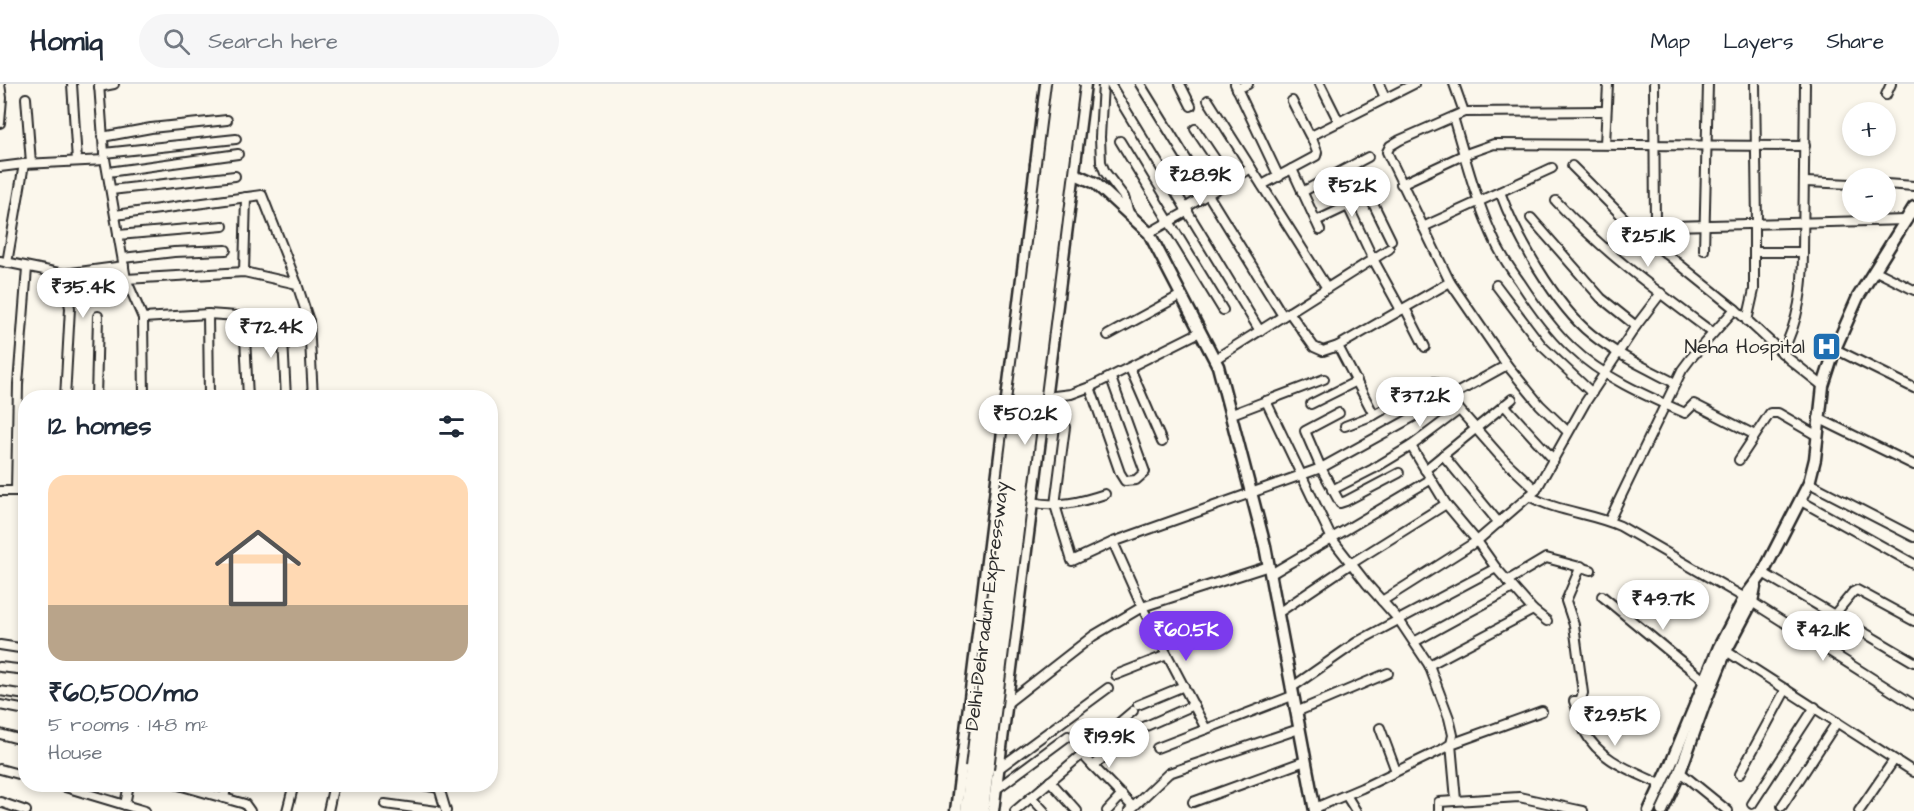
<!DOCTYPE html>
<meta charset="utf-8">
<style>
:root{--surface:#fff;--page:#f6f6f7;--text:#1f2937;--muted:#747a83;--line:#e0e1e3;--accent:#7c3aed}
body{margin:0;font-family:"Architects Daughter",sans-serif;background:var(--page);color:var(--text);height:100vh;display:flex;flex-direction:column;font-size:22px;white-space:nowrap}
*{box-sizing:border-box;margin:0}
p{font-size:20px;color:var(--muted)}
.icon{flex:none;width:33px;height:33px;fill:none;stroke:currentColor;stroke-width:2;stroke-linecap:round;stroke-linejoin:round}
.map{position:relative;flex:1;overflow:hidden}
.drawer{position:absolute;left:18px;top:306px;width:480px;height:402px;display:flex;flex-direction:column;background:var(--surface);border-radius:24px;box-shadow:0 3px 9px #0003}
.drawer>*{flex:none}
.tools{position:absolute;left:1842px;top:18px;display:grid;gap:12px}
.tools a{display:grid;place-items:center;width:54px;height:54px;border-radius:50%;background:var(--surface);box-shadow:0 3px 9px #0003;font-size:30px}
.price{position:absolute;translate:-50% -51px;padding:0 14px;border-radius:21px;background:#fff;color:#222;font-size:20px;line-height:39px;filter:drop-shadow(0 2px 3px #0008)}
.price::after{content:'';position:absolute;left:50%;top:36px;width:18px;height:14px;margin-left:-9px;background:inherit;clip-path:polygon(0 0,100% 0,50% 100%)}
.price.selected{background:var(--accent);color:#fff}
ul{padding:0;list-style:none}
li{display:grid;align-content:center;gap:12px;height:318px;padding:0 30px}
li+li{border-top:2px solid var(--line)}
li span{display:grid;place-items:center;height:186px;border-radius:18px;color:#555}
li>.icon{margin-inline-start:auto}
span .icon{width:108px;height:108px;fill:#fffc;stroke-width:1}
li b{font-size:26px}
h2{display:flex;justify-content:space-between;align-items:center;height:72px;padding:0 30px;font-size:26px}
header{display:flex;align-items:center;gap:36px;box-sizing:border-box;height:84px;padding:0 30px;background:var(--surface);border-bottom:2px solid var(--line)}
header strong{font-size:28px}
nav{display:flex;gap:33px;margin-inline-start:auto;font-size:21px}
.search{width:420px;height:54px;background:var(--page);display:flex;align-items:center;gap:15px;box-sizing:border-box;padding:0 21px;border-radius:33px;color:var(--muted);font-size:22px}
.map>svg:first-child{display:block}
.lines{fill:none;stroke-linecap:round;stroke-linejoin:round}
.street-casing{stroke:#2b2b2b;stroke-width:12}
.secondary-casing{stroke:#2b2b2b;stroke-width:15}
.highway-casing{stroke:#2b2b2b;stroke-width:18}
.street{stroke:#fbf7ec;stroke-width:8}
.secondary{stroke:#fbf7ec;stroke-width:10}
.highway{stroke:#fbf7ec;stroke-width:14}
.highway-bridge-casing{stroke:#2b2b2b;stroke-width:18;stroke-linecap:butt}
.highway-bridge{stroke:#fbf7ec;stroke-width:14}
.labels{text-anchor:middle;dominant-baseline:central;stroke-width:4.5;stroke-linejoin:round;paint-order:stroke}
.poi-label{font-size:20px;fill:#2b2b2b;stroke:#fbf7ec;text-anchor:end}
.street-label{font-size:20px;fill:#2b2b2b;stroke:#fbf7ec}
</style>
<header>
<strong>Homiq</strong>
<div class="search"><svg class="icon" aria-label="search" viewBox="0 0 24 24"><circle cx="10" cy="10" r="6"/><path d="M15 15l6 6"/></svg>Search here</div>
<nav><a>Map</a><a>Layers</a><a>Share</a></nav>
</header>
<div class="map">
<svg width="1914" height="727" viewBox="0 0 1914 727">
<rect width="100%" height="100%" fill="#fbf7ec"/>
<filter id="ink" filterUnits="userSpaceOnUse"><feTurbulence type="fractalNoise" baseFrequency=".0167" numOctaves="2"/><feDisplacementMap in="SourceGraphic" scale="12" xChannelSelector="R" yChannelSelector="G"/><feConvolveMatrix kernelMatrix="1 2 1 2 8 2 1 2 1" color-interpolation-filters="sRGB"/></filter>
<g filter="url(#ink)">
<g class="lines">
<defs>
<g id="street">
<polyline points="72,0 77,77"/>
<polyline points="99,0 104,69 126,195 143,234 144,314"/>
<polyline points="1103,0 1100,53 1101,78 1105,88 1124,113 1129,129"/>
<polyline points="1110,0 1260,247"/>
<polyline points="1140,0 1283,232"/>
<polyline points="1180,0 1191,22"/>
<polyline points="1235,0 1279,93"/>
<polyline points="1320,0 1339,38"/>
<polyline points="1379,0 1385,14"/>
<polyline points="1454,0 1464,28"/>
<polyline points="1654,0 1655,142"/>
<polyline points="1755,0 1757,140"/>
<polyline points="99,3 114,0"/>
<polyline points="1237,5 1248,0"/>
<polyline points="1886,11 1891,0"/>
<polyline points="26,14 31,79"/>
<polyline points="1208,16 1327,204"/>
<polyline points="1292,17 1310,52"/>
<path d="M1453 33C1465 73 1475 113 1492 151 1499 168 1509 183 1520 198 1535 221 1551 244 1571 263 1602 293 1646 312 1685 329L1694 320 1755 351"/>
<polyline points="0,39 2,14 0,0"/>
<polyline points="1195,45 1230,97"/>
<polyline points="102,53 151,44 227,36"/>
<polyline points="1120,57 1223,226"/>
<polyline points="1605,60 1608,0"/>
<polyline points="104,69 236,55"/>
<polyline points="1572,82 1633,143 1735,225 1691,274 1682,286 1609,437"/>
<polyline points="0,83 24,80 105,76"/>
<polyline points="1292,85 1320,146"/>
<polyline points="108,88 238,70"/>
<polyline points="1805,98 1852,100"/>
<polyline points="1401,100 1463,71 1494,60 1805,62"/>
<polyline points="1886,100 1914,102"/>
<polyline points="1262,101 1316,72 1317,68 1311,52 1414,0"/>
<polyline points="111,106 235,92"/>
<polyline points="1302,108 1368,73"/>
<path d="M1500 108C1516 152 1556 222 1591 250 1617 271 1646 284 1675 299"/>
<polyline points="1369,111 1391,156"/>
<path d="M1556 117C1603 168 1658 208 1713 249"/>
<polyline points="1348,122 1373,175 1401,226"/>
<polyline points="1185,124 1251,84"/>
<polyline points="115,131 262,111 297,200 309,237 313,314"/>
<polyline points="1531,134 1601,214 1636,242"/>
<polyline points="1316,137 1377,108"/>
<polyline points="1423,143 1552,84"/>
<polyline points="1633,143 1907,136"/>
<polyline points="1149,149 1188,127"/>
<polyline points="118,151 223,142"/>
<polyline points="1704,166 1708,0"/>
<polyline points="1755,168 1803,168 1805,0"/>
<polyline points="123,174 174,168 226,166"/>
<polyline points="0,177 64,190 124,182"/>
<polyline points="7,179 24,80"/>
<polyline points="1874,186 1914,206"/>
<polyline points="244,188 246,113"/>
<polyline points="64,190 70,224 65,314"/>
<polyline points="126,195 244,188 297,200"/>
<polyline points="1496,201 1542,262 1592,309"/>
<polyline points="1405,224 1425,263"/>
<polyline points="1735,225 1789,275 1823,302"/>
<polyline points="1289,228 1314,263 1323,267 1338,262 1450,198"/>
<polyline points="208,230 209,314"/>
<polyline points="244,232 248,314"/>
<polyline points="143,234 208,230 309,237"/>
<polyline points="282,235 286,314"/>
<polyline points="1747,237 1754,206 1754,140"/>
<polyline points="1108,251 1181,211"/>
<polyline points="1338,262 1374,331"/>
<polyline points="1835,265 1914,304"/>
<path d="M1782 269C1799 236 1803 205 1803 168"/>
<polyline points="1215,275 1389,165"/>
<polyline points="1130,284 1162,358"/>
<polyline points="1090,303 1120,389 1125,397 1136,396 1145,388 1111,294"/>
<polyline points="1046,313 1071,310 1090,303 1200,248"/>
<polyline points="96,314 98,232"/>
<polyline points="1266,317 1332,455 1367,500 1399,536 1429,581 1449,634 1453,651 1451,660 1443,665 1362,704 1315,724"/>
<polyline points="1311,320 1357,297"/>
<polyline points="1504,321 1554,376"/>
<polyline points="1339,329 1305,347 1321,384 1340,419 1346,417 1399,389"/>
<polyline points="1232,330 1324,295"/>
<polyline points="1818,334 1914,381"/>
<polyline points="1345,342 1374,331 1432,298 1435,298 1500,372 1536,406"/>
<polyline points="1065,343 1055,421 1072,477 1113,458 1321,384 1507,281"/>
<polyline points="1568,348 1540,321 1507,281 1450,198 1387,68 1390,62 1400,56 1464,28 1606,27"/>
<polyline points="1411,362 1446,420 1477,457 1496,484 1533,526 1547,537"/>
<polyline points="1443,371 1499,439"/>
<polyline points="1739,376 1770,329 1778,329 1816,351"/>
<polyline points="1425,386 1512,315"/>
<polyline points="1809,399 1914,453"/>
<polyline points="1332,406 1373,385 1411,362 1459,326"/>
<polyline points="0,407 26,407"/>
<polyline points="16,407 18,300 27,184"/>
<path d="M1529 412C1558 428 1591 429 1620 442L1752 518 1914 621"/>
<polyline points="1801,417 1914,480"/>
<path d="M1032 418C1058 424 1081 418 1105 410"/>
<polyline points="1113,458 1142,523 1206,645"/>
<path d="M1581 482 1566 517 1574 541 1583 609 1580 617H1574C1578 627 1580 639 1585 648 1600 677 1635 688 1662 701"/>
<polyline points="1763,489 1914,578"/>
<polyline points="1271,490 1430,396"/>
<polyline points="1507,497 1546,474 1591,486"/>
<polyline points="1602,512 1699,592 1704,599"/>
<polyline points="1382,517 1477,457 1536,406 1585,319 1636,242 1661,209"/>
<polyline points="1278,529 1352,479 1446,420"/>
<polyline points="1834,531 1853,508 1857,506 1914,537"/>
<polyline points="1414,558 1513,504"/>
<polyline points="0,561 26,565"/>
<polyline points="1723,565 1914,688"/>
<polyline points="1429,581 1533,526"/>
<polyline points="0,583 26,586"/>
<polyline points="1116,591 1167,571"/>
<polyline points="1291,604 1357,558 1496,484"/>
<polyline points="0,607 26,611"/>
<polyline points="1006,620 1093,552 1142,523 1269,482"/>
<polyline points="0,621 26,626"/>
<polyline points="1138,621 1184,602"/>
<polyline points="1296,628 1388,589"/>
<polyline points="1380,644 1396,687"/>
<polyline points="0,650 26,657"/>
<polyline points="1157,664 1292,612"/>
<polyline points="1082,670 1093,682 1137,646 1194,621"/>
<polyline points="1093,682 1133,723"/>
<polyline points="0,685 26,692"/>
<polyline points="998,685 1108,604"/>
<polyline points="1680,688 1728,727"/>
<polyline points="1740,690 1786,605"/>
<polyline points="1050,697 1077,727"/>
<polyline points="55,700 145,727"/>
<polyline points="175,700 245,720 250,727"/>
<polyline points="418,700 439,704"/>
<polyline points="438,700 446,727"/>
<polyline points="256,701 256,700"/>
<polyline points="995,706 1068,652"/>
<polyline points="1346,711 1356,727"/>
<polyline points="1031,713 1044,727"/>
<polyline points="224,714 227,700"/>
<polyline points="1456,716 1451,660 1542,627"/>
<polyline points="0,718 26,727"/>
<polyline points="1193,718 1305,677"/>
<polyline points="385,720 437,727"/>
<polyline points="1752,720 1815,623"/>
<polyline points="125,721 129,700"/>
<polyline points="1782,722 1837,638"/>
<polyline points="287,727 294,700"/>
<polyline points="328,727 334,700"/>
<polyline points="1015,727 1133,627"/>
<polyline points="1107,727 1122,711"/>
<polyline points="1129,727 1169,689 1299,645"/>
<polyline points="1439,727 1439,718 1519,713 1583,727"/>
<polyline points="1859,727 1894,676"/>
</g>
<g id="secondary">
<polyline points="1036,80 1073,89 1095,99 1149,149 1218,282 1265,462 1315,727"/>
<polyline points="956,727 1046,0"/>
<polyline points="993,727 1085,0"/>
<polyline points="1649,727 1670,682 1719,563 1745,513 1763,489 1809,399 1815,375 1823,302 1835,265 1858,213 1914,123"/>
<polyline points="1662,727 1680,688 1704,621 1726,567 1752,518 1755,503"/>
</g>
<g id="highway">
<polyline points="968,727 973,683"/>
<polyline points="981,727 986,685"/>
</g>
</defs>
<use href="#street" class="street-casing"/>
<use href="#secondary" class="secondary-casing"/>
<use href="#highway" class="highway-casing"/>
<use href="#street" class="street"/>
<use href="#secondary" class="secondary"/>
<use href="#highway" class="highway"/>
<defs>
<g id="highway-bridge">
<polyline points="973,683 1059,0"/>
<polyline points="986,685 1072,0"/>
</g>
</defs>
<use href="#highway-bridge" class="highway-bridge-casing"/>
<use href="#highway-bridge" class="highway-bridge"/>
</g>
</g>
<defs>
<symbol id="hospital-square" viewBox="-11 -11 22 22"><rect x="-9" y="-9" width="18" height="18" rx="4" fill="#1f6fb2" stroke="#fbf7ec"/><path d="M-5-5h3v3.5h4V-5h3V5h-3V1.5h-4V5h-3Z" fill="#fff"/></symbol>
</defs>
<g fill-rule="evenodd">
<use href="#hospital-square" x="1810" y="246" width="33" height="33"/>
</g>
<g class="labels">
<g class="poi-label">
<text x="1805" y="263">Neha Hospital</text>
</g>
<g class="street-label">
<text transform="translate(987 522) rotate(-83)">Delhi-Dehradun Expressway</text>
</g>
</g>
</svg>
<div class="tools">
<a>+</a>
<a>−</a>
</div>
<b class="price" style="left:1200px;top:123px">₹28.9K</b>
<b class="price" style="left:1352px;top:134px">₹52K</b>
<b class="price" style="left:1648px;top:184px">₹25.1K</b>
<b class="price" style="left:83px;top:235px">₹35.4K</b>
<b class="price" style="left:271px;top:275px">₹72.4K</b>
<b class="price" style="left:1420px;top:344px">₹37.2K</b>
<b class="price" style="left:1025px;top:362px">₹50.2K</b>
<b class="price" style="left:1663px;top:547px">₹49.7K</b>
<b class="price selected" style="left:1186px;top:578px">₹60.5K</b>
<b class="price" style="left:1823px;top:578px">₹42.1K</b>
<b class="price" style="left:1615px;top:663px">₹29.5K</b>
<b class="price" style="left:1109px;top:685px">₹19.9K</b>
<section class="drawer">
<h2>12 homes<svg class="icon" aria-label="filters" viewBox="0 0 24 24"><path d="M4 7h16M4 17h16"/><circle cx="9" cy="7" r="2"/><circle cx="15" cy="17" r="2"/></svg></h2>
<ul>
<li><span style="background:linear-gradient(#ffd9b3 70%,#b9a48a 0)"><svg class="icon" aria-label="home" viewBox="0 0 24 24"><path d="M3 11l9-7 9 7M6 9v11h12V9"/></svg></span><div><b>₹60,500/mo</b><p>5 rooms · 148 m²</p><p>House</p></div></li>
</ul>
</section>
</div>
